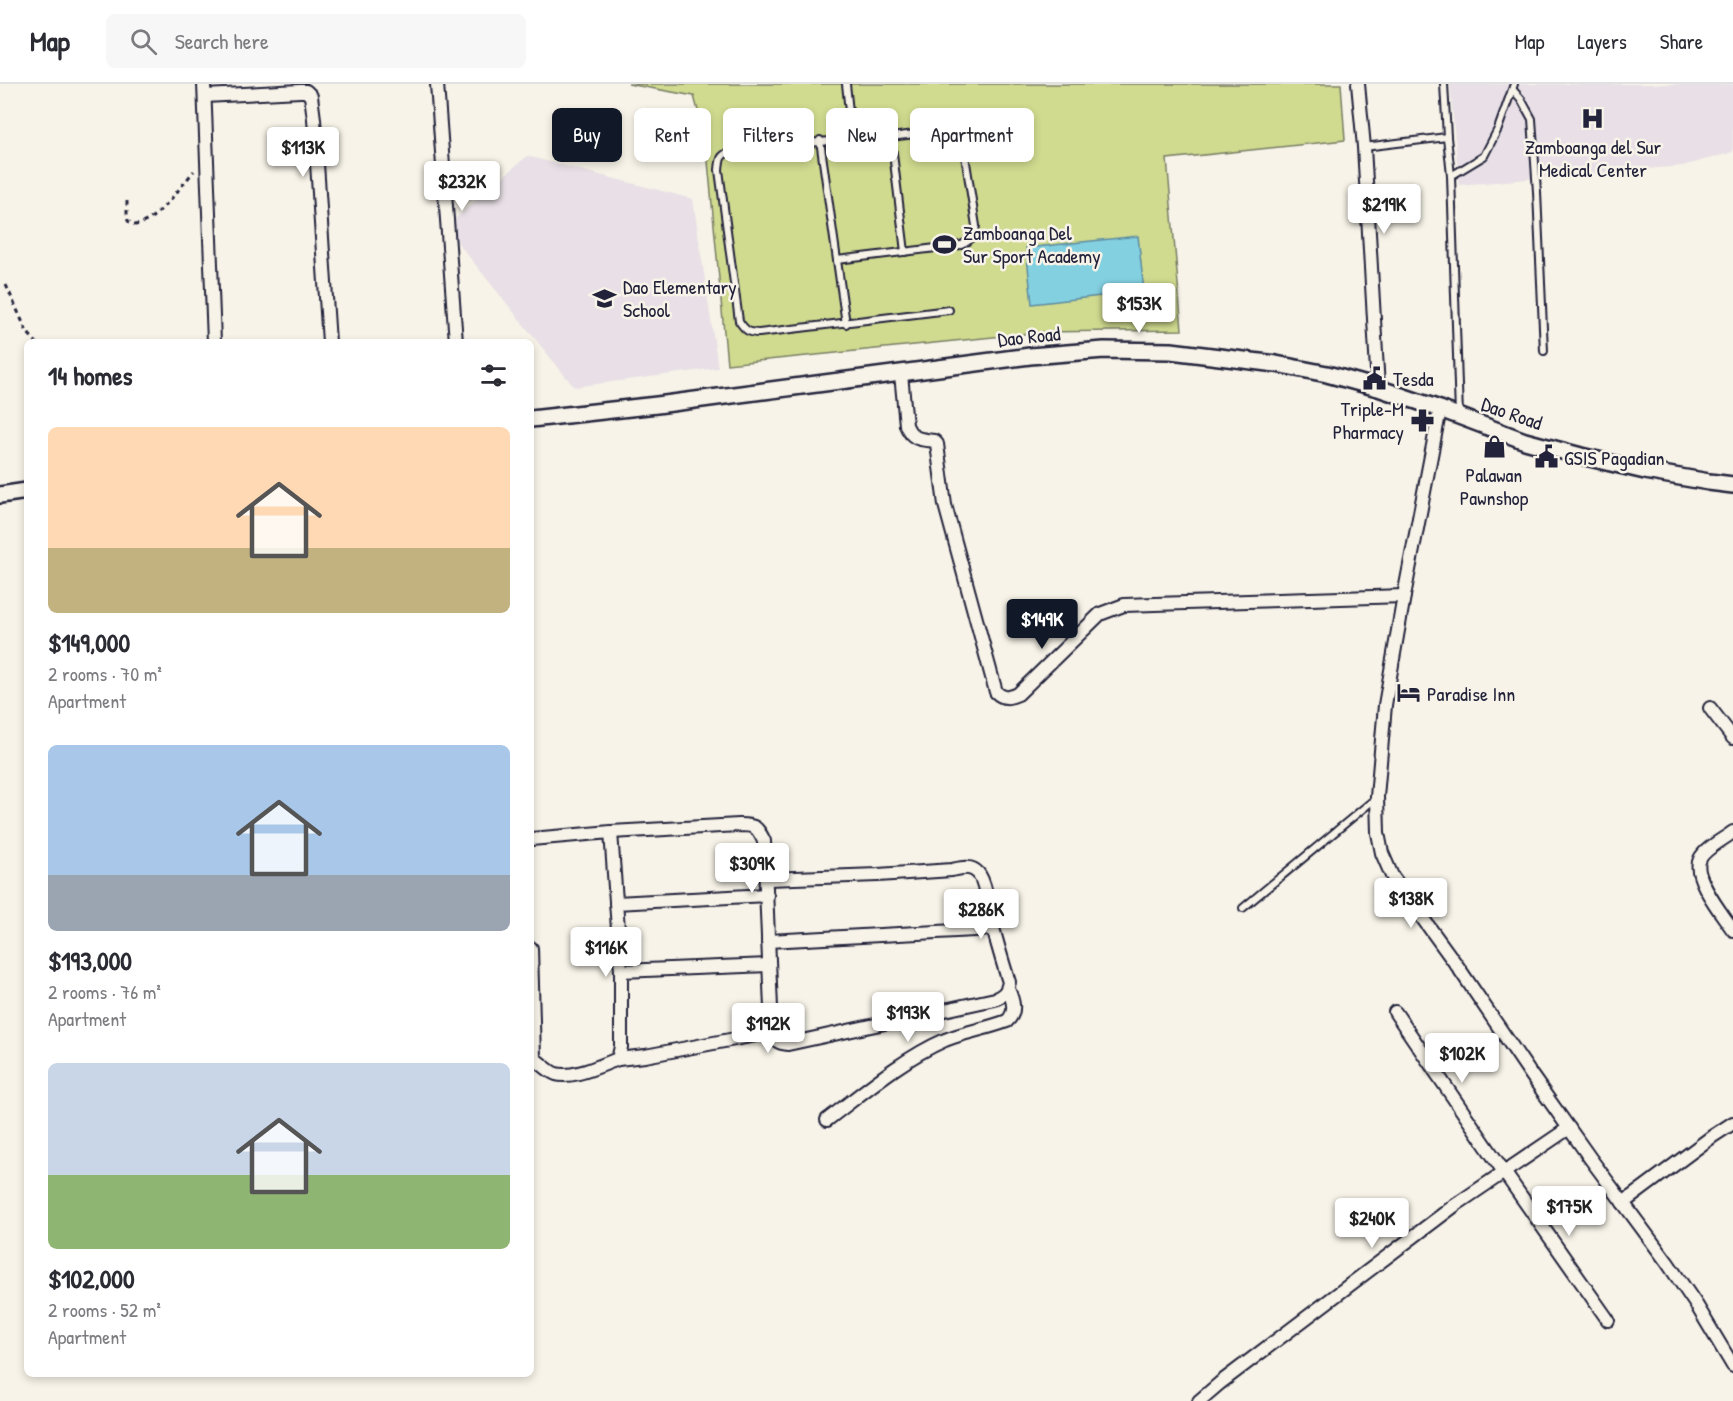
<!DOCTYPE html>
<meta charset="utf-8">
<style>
:root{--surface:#fff;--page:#f7f7f7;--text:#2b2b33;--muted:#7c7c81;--line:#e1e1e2;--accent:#111827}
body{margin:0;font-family:"Patrick Hand",sans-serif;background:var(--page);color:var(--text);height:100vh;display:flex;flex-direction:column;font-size:22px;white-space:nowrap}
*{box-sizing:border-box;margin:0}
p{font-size:20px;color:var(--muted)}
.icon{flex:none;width:33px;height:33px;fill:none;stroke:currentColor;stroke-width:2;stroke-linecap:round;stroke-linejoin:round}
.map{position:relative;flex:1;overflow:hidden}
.drawer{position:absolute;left:24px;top:255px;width:510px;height:1038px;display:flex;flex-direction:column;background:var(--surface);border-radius:9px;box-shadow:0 3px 9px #0003}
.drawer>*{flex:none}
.guide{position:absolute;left:552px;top:24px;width:570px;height:54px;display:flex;gap:12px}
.price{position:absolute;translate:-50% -51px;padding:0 14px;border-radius:6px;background:#fff;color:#222;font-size:20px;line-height:39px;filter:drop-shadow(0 2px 3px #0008)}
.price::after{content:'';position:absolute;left:50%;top:36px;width:18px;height:14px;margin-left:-9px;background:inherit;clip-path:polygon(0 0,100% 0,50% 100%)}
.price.active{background:var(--accent);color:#fff}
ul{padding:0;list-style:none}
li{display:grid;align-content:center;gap:12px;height:318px;padding:0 24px}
li span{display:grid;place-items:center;height:186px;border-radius:9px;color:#555}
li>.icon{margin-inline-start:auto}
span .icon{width:108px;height:108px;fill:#fffc;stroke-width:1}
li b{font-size:26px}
h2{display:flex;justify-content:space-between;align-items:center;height:72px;padding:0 24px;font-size:26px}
.pill{padding:0 21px;border-radius:9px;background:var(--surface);box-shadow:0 3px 9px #0003;font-size:21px;line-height:54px}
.pill.active{background:var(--accent);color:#fff}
header{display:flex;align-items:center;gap:36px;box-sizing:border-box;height:84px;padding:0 30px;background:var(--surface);border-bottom:2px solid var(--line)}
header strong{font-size:28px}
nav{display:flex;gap:33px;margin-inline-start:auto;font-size:21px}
.search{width:420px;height:54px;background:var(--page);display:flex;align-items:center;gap:15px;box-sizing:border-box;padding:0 21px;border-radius:9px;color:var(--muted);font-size:22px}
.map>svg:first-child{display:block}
.built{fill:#e8e0e6}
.green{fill:#d0db8f;stroke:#797e65;stroke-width:1.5}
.water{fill:#83d0e1;stroke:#5c8a9f;stroke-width:1.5}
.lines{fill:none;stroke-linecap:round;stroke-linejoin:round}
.service-casing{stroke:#22223b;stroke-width:10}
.minor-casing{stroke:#22223b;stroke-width:16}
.tertiary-casing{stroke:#22223b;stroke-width:20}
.path{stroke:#22223b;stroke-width:3;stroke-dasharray:4.5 4.5;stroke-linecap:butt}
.service{stroke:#f7f3e8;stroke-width:6}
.minor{stroke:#f7f3e8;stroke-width:12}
.tertiary{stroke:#f7f3e8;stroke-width:15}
.labels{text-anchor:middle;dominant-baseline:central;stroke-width:5;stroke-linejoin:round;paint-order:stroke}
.poi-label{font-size:20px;fill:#22223b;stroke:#f7f3e8;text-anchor:start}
.street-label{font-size:20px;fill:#22223b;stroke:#f7f3e8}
</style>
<header>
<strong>Map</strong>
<div class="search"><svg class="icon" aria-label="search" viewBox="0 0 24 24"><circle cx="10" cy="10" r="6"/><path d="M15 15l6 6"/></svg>Search here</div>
<nav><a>Map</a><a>Layers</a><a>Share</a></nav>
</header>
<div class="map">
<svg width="1733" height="1317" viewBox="0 0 1733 1317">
<rect width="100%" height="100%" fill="#f7f3e8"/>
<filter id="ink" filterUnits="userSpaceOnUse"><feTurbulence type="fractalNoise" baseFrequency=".0167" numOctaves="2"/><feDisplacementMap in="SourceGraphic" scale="12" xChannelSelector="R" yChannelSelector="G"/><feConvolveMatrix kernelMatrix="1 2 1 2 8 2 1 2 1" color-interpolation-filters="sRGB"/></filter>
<g filter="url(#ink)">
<g class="built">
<polygon points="1450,0 1733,0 1733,68 1683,82 1459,101"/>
<polygon points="527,72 693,115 718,284 574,303 445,143"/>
</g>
<polygon class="green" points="628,0 1341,0 1345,56 1167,75 1182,246 1043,248 727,280 706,56 694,12"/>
<polygon class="water" points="1138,152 1144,207 1032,220 1026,164"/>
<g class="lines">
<defs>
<g id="service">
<path d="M846 0 852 55 732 66C720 72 720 74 719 86L739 237C745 246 748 249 759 249L949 226"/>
<polyline points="1444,0 1447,53"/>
<polyline points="1513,6 1521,15 1532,35 1537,108 1544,267"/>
<polyline points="891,53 905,168"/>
<polyline points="820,56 846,240"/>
<polyline points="1364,63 1447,53 1451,92 1459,331"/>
<polyline points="1451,92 1484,72 1498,45 1514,0"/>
<path d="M837 176 961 161C971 157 974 152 976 142L963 59 960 51 955 47 946 46 891 53 852 55"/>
<polyline points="1243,824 1376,714"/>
</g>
<g id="minor">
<polyline points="204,0 214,258"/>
<polyline points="437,0 456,258"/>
<polyline points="1358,0 1364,63 1378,304"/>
<polyline points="205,12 300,7 306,7 311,12 314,35 329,258"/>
<path d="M901 290 906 341C912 356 920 355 934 357L937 360 945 421 996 608C1003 615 1009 614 1018 610L1100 530 1124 521 1404 512"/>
<polyline points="1440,325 1404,512 1385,621 1377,713 1378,749 1382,769 1392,792 1458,883 1532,992 1590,1074 1667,1178 1697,1222 1733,1282"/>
<polyline points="1710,624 1733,654"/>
<path d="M1733 748C1724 755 1704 765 1700 775 1691 792 1723 831 1733 846"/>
<path d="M531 755 611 748 739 741C756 741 757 743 764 757L772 948 645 972 618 975"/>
<path d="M767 795 878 791 952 786C961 784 971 781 978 789 986 798 990 831 993 844 998 862 1003 880 1009 898 1007 908 1004 911 995 915L788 960C778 959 775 957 772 948"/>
<polyline points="616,819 767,811"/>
<polyline points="768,857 993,845"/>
<polyline points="531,864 534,974"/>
<polyline points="621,887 769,881"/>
<polyline points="1395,928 1504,1088 1608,1236"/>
<path d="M531 973C540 977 547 987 556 990 573 995 601 981 618 975L621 963V887L611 748"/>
<path d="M827 1036C864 1008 902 975 945 956 965 948 986 945 1007 937 1017 928 1013 916 1008 905"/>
<polyline points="1623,1119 1713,1052 1733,1039"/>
<polyline points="1199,1317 1220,1299 1454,1122 1569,1044"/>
</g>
<g id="tertiary">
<polyline points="531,335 657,321 1030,272 1104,266 1171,267 1276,280 1327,290 1378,304 1440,325 1525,357 1581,372 1645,387 1709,398 1733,401"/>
<polyline points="0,411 27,407"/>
</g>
</defs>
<use href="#service" class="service-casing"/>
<use href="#minor" class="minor-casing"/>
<use href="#tertiary" class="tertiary-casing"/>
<g class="path">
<path d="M127 117V131L128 137 135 141C157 138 180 103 194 87"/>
<polyline points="6,201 27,248 36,258"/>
</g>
<use href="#service" class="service"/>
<use href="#minor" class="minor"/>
<use href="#tertiary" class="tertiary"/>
</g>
</g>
<defs>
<symbol id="hospital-bare" viewBox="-9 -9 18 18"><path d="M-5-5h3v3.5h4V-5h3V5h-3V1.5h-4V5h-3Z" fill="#22223b" stroke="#f7f3e8" stroke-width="2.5" paint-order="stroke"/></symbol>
<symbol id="stadium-bare" viewBox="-9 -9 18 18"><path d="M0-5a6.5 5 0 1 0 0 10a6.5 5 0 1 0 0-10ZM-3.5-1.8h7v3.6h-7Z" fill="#22223b" stroke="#f7f3e8" stroke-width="2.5" paint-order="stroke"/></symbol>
<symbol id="school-bare" viewBox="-9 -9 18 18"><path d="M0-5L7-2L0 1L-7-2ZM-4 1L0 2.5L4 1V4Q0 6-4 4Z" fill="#22223b" stroke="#f7f3e8" stroke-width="2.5" paint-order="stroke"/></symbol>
<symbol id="civic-bare" viewBox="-9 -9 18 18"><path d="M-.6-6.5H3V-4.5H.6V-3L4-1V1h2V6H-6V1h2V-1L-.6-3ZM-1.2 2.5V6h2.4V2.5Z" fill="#22223b" stroke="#f7f3e8" stroke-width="2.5" paint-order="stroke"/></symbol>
<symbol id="pharmacy-bare" viewBox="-9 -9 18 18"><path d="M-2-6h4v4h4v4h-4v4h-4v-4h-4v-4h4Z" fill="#22223b" stroke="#f7f3e8" stroke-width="2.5" paint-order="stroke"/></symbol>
<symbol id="shop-bare" viewBox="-9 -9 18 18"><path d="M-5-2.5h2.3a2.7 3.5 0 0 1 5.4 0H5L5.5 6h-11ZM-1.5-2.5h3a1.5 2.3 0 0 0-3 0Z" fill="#22223b" stroke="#f7f3e8" stroke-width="2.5" paint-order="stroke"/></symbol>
<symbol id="hotel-bare" viewBox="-9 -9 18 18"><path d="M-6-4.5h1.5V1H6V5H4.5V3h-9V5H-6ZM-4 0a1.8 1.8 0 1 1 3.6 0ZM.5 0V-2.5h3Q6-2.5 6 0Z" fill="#22223b" stroke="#f7f3e8" stroke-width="2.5" paint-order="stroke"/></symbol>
</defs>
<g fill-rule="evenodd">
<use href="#hospital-bare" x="1576" y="18" width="33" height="33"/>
<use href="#stadium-bare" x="928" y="144" width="33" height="33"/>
<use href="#school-bare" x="588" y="198" width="33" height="33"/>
<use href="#civic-bare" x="1358" y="278" width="33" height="33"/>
<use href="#pharmacy-bare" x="1406" y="320" width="33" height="33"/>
<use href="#shop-bare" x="1478" y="346" width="33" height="33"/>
<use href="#civic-bare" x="1530" y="356" width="33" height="33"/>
<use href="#hotel-bare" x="1392" y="592" width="33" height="33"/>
</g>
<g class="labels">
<g class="poi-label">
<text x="1593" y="62" text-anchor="middle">Zamboanga del Sur<tspan x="1593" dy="23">Medical Center</tspan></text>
<text x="963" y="148">Zamboanga Del<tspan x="963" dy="23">Sur Sport Academy</tspan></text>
<text x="623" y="202">Dao Elementary<tspan x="623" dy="23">School</tspan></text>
<text x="1393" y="294">Tesda</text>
<text x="1404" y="324" text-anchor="end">Triple-M<tspan x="1404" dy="23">Pharmacy</tspan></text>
<text x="1564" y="373">GSIS Pagadian</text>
<text x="1494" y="390" text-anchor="middle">Palawan<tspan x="1494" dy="23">Pawnshop</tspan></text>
<text x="1427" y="609">Paradise Inn</text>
</g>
<g class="street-label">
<text transform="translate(1029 252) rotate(-6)">Dao Road</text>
<text transform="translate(1512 329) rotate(19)">Dao Road</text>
</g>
</g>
</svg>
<b class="price" style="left:303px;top:94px">$113K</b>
<b class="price" style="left:462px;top:128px">$232K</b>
<b class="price" style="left:1384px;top:151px">$219K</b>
<b class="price" style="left:1139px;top:250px">$153K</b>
<b class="price active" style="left:1042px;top:566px">$149K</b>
<b class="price" style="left:752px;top:810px">$309K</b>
<b class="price" style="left:1411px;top:845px">$138K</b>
<b class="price" style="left:981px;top:856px">$286K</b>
<b class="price" style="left:606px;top:894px">$116K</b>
<b class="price" style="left:908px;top:959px">$193K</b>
<b class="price" style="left:768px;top:970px">$192K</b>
<b class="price" style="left:1462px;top:1000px">$102K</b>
<b class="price" style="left:1569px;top:1153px">$175K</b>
<b class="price" style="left:1372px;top:1165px">$240K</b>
<div class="guide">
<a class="pill active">Buy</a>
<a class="pill">Rent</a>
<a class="pill">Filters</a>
<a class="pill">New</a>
<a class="pill">Apartment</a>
</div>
<section class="drawer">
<h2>14 homes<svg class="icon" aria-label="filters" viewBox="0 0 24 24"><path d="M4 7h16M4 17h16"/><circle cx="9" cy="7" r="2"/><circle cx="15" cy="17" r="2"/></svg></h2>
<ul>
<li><span style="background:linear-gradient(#ffd9b3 65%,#c2b280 0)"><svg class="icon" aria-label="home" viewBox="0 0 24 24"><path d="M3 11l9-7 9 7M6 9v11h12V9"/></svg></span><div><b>$149,000</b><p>2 rooms · 70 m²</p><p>Apartment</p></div></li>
<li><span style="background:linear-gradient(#a9c7e8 70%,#9aa5b1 0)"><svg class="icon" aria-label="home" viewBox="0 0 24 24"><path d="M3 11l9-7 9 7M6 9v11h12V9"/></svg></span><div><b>$193,000</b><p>2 rooms · 76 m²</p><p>Apartment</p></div></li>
<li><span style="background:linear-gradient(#c9d6e8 60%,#8fb573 0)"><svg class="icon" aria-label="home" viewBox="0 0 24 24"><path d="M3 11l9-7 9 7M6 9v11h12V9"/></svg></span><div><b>$102,000</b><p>2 rooms · 52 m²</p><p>Apartment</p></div></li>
</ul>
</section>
</div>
